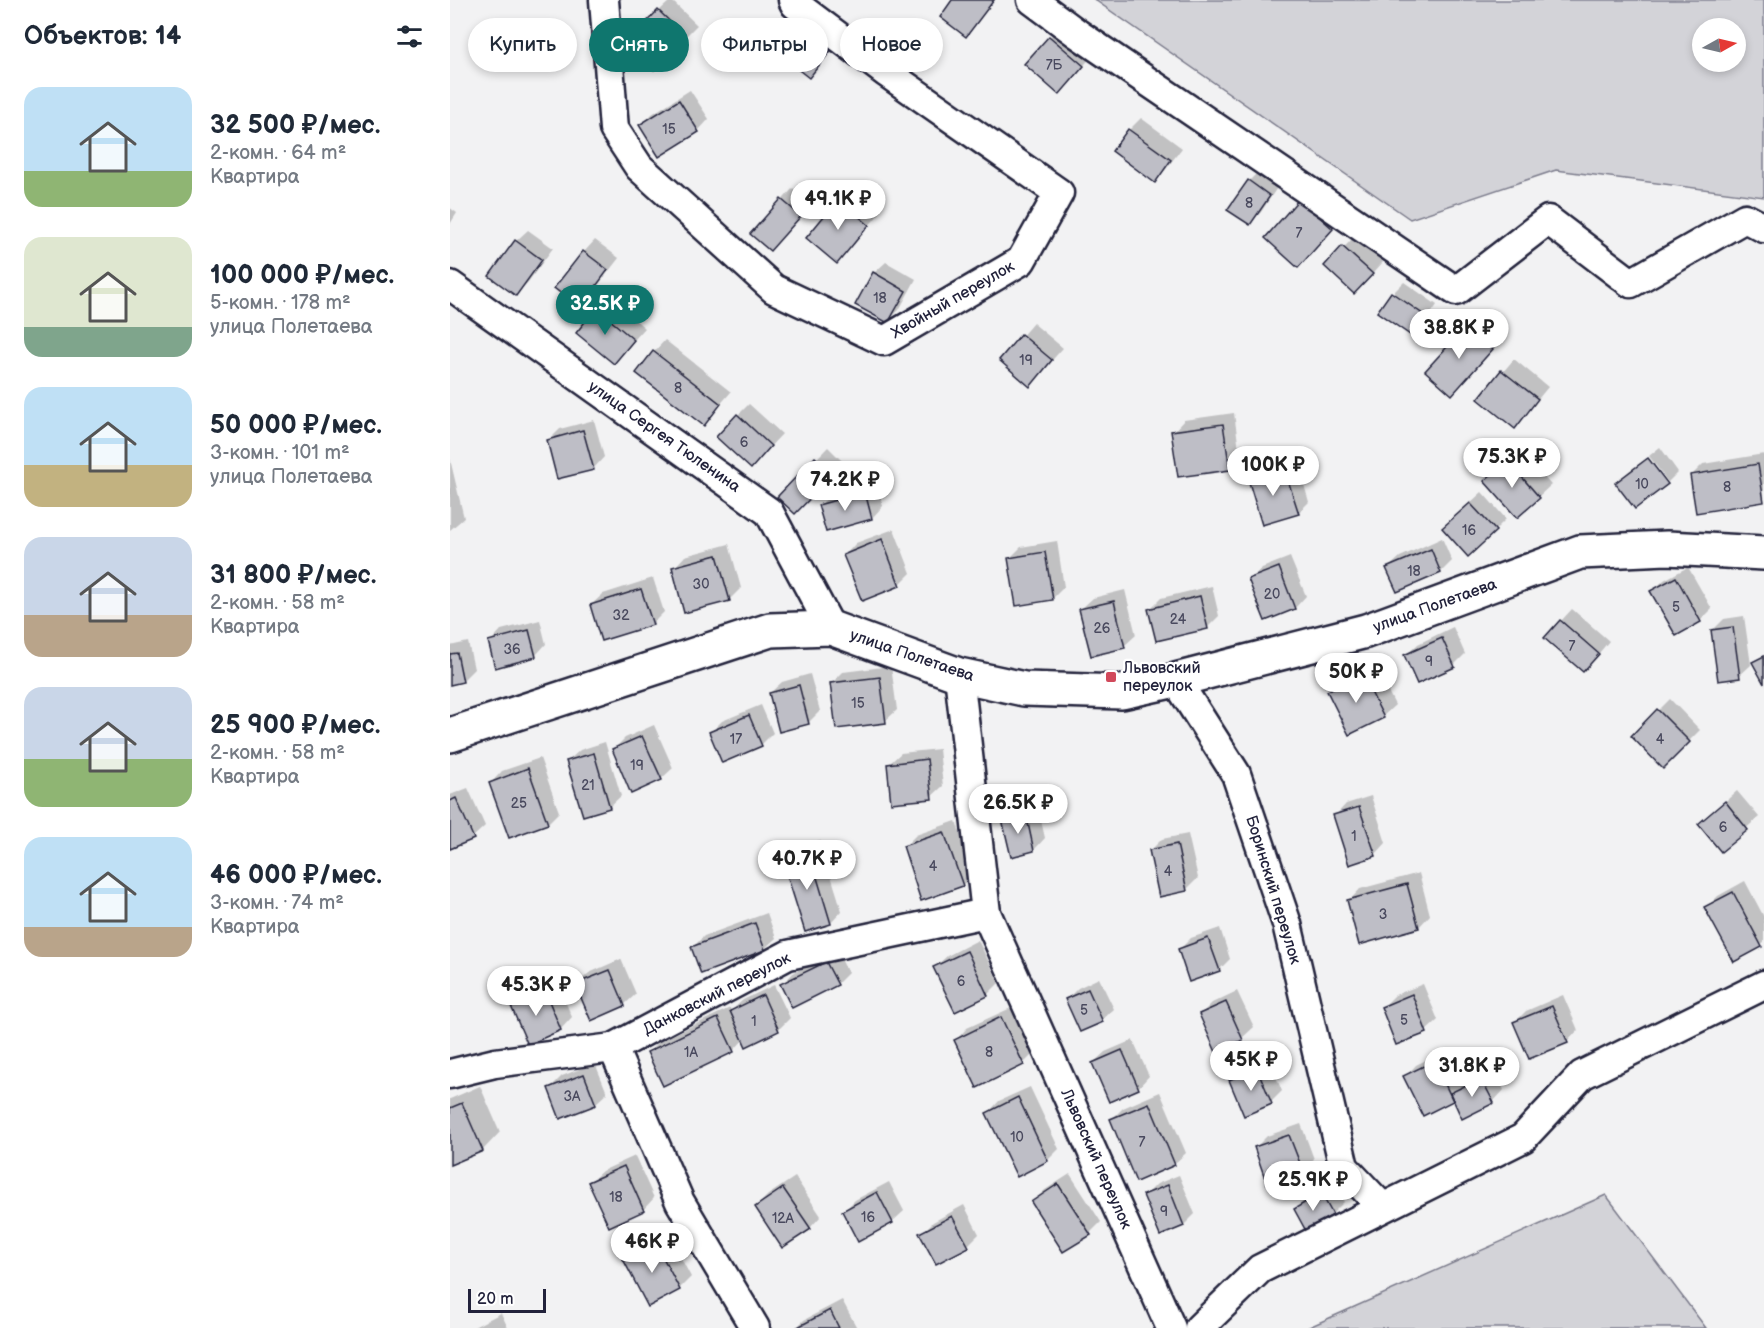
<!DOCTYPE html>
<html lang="ru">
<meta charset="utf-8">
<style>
:root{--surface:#fff;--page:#f6f6f7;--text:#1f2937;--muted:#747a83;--accent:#0f766e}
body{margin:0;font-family:"Balsamiq Sans",sans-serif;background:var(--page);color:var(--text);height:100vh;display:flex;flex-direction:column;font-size:22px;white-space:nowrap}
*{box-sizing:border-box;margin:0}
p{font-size:20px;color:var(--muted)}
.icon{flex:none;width:33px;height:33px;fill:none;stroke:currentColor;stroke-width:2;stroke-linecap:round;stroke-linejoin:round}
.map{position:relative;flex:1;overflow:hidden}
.details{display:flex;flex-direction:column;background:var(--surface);width:450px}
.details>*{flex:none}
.banner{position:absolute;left:18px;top:18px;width:570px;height:54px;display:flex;gap:12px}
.needle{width:39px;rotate:82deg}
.buttons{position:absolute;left:1242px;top:18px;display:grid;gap:12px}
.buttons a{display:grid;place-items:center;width:54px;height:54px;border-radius:50%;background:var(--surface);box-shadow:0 3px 9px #0003;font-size:30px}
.scale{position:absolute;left:18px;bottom:15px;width:78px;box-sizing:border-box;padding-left:6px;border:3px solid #22223b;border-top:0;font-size:16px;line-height:21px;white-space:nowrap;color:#22223b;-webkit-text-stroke:4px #fff;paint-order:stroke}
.price{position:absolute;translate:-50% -51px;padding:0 14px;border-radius:21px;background:#fff;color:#222;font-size:20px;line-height:39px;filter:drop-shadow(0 2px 3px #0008)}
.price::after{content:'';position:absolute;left:50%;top:36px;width:18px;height:14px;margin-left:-9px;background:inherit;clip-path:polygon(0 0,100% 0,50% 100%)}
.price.active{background:var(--accent);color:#fff}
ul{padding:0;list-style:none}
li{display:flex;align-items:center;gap:18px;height:150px;padding:0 24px}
li span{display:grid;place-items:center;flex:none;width:168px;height:120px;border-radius:18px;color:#555}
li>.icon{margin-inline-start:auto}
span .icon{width:72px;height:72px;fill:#fffc;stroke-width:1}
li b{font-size:26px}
h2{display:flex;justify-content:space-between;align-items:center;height:72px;padding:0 24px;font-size:26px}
.tag{padding:0 21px;border-radius:27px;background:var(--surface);box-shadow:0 3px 9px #0003;font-size:21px;line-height:54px}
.tag.active{background:var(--accent);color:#fff}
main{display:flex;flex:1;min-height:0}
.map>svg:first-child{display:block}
.green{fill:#d3d3d8;stroke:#7a7a8a;stroke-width:1.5;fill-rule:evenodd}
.shadow{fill:#0003}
.building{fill:#bebec6;stroke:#22223b;stroke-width:1.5}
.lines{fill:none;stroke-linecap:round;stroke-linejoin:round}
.street-casing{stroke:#22223b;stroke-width:33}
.secondary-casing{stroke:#22223b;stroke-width:38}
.street{stroke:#fff;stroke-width:28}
.secondary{stroke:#fff;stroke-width:33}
.poi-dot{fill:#d1495b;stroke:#fff;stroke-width:2}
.labels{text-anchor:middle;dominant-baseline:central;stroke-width:4.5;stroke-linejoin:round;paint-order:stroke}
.number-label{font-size:14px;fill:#49495e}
.street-label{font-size:16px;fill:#22223b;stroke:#fff}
.poi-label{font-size:16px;fill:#22223b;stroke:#fff;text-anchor:start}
</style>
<main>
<section class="details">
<h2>Объектов: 14<svg class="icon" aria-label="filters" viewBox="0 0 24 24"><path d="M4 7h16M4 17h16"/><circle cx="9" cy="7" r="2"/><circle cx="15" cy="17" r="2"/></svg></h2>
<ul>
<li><span style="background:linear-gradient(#bfe0f5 70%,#8fb573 0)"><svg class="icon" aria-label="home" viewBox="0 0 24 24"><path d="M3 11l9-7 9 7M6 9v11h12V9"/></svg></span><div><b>32 500 ₽/мес.</b><p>2-комн. · 64 m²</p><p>Квартира</p></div></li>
<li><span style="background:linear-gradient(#dfe7d0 75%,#7fa58c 0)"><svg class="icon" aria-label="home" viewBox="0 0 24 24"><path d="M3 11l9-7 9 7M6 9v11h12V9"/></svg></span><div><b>100 000 ₽/мес.</b><p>5-комн. · 178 m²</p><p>улица Полетаева</p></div></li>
<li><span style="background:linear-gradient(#bfe0f5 65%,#c2b280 0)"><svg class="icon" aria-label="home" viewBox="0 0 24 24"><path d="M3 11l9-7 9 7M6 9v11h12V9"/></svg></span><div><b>50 000 ₽/мес.</b><p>3-комн. · 101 m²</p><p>улица Полетаева</p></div></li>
<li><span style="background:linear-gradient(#c9d6e8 65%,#b9a48a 0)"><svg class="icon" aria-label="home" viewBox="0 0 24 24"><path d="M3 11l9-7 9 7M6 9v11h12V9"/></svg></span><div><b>31 800 ₽/мес.</b><p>2-комн. · 58 m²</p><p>Квартира</p></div></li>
<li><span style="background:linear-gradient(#c9d6e8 60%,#8fb573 0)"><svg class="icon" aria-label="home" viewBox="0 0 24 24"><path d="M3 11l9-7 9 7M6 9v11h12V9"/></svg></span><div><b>25 900 ₽/мес.</b><p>2-комн. · 58 m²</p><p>Квартира</p></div></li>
<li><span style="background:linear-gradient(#bfe0f5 75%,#b9a48a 0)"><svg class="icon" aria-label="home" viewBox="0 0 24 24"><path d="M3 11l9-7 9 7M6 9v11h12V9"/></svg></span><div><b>46 000 ₽/мес.</b><p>3-комн. · 74 m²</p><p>Квартира</p></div></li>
</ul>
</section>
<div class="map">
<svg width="1314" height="1328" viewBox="0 0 1314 1328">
<rect width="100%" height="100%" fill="#f2f2f3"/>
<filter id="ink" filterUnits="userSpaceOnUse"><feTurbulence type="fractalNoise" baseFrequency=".0167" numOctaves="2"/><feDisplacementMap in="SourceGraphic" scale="12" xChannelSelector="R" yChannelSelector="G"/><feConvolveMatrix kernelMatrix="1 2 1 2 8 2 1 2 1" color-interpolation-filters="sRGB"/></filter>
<g filter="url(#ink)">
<g class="green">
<path d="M645 0H1314V197L1106 170 960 219ZM1286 28V62H1252V28Z"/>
<polygon points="1156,1195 1256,1328 857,1328"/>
</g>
<g class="shadow">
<polygon points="221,0 247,25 204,68 209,11"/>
<polygon points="504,0 545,0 516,35"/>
<polygon points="611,25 644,54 609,93 576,64"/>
<polygon points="240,90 259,119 248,131 191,126 202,114"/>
<polygon points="691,118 732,148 716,169 705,181 664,151 679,130"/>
<polygon points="810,170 830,183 811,212 800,223 799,181"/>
<polygon points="343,188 361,204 320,249 302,234"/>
<polygon points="401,189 430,213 387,262 389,200"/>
<polygon points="850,201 893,216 860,254"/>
<polygon points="0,208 7,213 0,224"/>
<polygon points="78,230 103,248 78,282 66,294 66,241"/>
<polygon points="905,236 933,262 916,281 876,266"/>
<polygon points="145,240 169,258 141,294 129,306 134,252"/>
<polygon points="436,262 466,279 449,310 438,321 424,273"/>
<polygon points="954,282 987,305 974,324 963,335 943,293"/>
<polygon points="159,298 195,328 164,362 128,332"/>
<polygon points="1029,315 1054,337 1013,382 1018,326"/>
<polygon points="583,323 613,348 580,385 551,360"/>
<polygon points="215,340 281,392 253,424 204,352"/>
<polygon points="1064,359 1098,387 1065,427 1030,399"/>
<polygon points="299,404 332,434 312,455 288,415"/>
<polygon points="784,413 790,457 779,469 723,432 734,420"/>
<polygon points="144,420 154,457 143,469 99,440 110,429"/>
<polygon points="378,447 393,462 345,512 329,497"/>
<polygon points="1210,447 1228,472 1218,482 1199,456"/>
<polygon points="1069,450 1101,485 1067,516 1047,469"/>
<polygon points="1314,454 1314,500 1242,475 1253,464"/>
<polygon points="846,457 859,502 848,513 800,479 812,468"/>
<polygon points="1197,458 1216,484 1167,483 1179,471"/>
<polygon points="0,459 14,518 0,530"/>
<polygon points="426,481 433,506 422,518 377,530 370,505 382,494"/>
<polygon points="1032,492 1056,519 1045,530 1005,517"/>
<polygon points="444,529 461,573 450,584 412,599 395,555 406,543"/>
<polygon points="992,538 1002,561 991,572 948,590 938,568 950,557"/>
<polygon points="607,541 614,587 602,599 559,559 571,547"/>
<polygon points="279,544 291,588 279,600 224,568 235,556"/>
<polygon points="840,557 856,596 845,608 816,619 800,580 812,568"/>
<polygon points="1238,567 1262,609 1250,621 1227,634 1202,592 1214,580"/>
<polygon points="203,578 214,612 202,624 141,605 153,594"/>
<polygon points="762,586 769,616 757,628 700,609 711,598"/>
<polygon points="675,590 686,635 674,646 631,609 643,598"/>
<polygon points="1122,609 1159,641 1145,658 1111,621"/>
<polygon points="1294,616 1301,665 1289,676 1262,631 1274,619"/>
<polygon points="90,620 96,644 85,656 40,642 51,630"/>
<polygon points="1003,627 1015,654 1004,665 956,655 968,644"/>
<polygon points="18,642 24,669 13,680 0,683 0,646"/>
<polygon points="924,664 945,705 933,716 879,692 891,680"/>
<polygon points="441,666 447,710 435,721 381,684 393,672"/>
<polygon points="360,674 370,711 358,723 320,693 332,682"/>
<polygon points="1220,699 1250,730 1213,767 1183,736"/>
<polygon points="311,705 323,733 311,745 261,732 272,721"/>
<polygon points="204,725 223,768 211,779 163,750 175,738"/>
<polygon points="155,742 171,796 159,807 118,761 130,750"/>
<polygon points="489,749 493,786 481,797 439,764 451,753"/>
<polygon points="90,758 109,812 98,823 41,783 52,771"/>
<polygon points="18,788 35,826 23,837 0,847 0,795"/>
<polygon points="1287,791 1309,817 1271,850 1250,824"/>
<polygon points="921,796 936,843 925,855 885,816 896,804"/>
<polygon points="587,803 595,838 584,850 553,820 565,808"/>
<polygon points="506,821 524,873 513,885 454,847 466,835"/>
<polygon points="738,834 748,878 736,890 700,851 712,839"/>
<polygon points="370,840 392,911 381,923 334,859 346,848"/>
<polygon points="969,873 980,915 969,927 899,901 910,889"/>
<polygon points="1295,881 1314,917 1314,943 1284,960 1256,908 1268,896"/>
<polygon points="317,913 326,938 314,949 243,947 254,936"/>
<polygon points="770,928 780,959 769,970 729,950 741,938"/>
<polygon points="528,940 549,983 538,994 506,1010 485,967 497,956"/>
<polygon points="387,951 398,973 387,984 332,985 343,973"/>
<polygon points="171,959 186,994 174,1005 127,984 139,973"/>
<polygon points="105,978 122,1017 111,1029 78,1043 61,1004 73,993"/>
<polygon points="649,978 664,1009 652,1020 617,999 628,988"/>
<polygon points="973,984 988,1020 976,1031 933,1007 945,995"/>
<polygon points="324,985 340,1018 328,1030 294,1039 283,1051 199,1052 210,1041 280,1008 281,1011 293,1000"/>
<polygon points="787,991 804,1027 792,1038 767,1050 750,1015 762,1003"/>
<polygon points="1113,995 1128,1030 1117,1042 1065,1022 1076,1011"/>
<polygon points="563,1007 585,1052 573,1064 527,1086 506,1040 517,1028"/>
<polygon points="683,1040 699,1076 688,1088 643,1063 655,1052"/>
<polygon points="995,1051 1011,1083 1043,1067 1054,1090 1043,1102 1004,1099 974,1114 955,1077 966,1065"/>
<polygon points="818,1058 832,1091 821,1102 780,1080 792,1069"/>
<polygon points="145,1063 157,1093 145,1104 100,1088 112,1076"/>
<polygon points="30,1086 50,1132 33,1150 0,1164 0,1099"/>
<polygon points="580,1087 609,1149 598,1160 538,1113 549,1101"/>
<polygon points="710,1092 736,1153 724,1164 662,1119 673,1108"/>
<polygon points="851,1124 864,1159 852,1170 805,1148 817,1136"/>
<polygon points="185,1156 204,1198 193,1210 140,1182 152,1171"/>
<polygon points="620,1174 651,1222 640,1233 583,1202 595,1190"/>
<polygon points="729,1175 745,1214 734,1225 695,1196 707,1184"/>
<polygon points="345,1177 371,1216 360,1228 306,1207 318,1195"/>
<polygon points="439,1182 454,1211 442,1222 394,1211 405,1200"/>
<polygon points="883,1183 894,1202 882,1214 857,1228 846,1209 857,1198"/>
<polygon points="514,1205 529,1234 518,1245 471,1234 483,1222"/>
<polygon points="217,1232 241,1277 229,1289 175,1259 186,1248"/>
<polygon points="392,1300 407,1328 346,1328 354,1320"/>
<polygon points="51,1313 58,1328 22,1328"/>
</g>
<g class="building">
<polygon points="502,0 544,0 516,37 490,17"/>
<polygon points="208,10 236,37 204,70 176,43"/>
<polygon points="346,19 383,48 359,78 322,49"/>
<polygon points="599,36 634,66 609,95 574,64"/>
<polygon points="229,100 249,132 209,157 189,125"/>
<polygon points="678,129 721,160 705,183 662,151"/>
<polygon points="798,180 820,196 800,225 777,210"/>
<polygon points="331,199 351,216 320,251 300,234"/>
<polygon points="388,199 419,225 387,264 356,238"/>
<polygon points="849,199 883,229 848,268 815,238"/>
<polygon points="65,240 92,260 66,296 39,276"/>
<polygon points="892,246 923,274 904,294 874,266"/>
<polygon points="133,251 158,270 130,308 104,288"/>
<polygon points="423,272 456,291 438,323 405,305"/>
<polygon points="941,292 977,317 963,337 927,312"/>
<polygon points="146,308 184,340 164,364 126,333"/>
<polygon points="1017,325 1043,349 1002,395 975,371"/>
<polygon points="571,334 602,360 580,387 549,360"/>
<polygon points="203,351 271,404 254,426 186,373"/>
<polygon points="1051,370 1088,399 1065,429 1028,399"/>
<polygon points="287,414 321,446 301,469 266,437"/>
<polygon points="773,424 780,470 728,477 721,431"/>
<polygon points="133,430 144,470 107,479 97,440"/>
<polygon points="365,457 383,475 345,514 327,497"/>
<polygon points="1198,458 1218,484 1185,509 1165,483"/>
<polygon points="1057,460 1090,498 1067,518 1034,481"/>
<polygon points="1308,464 1314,502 1246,513 1240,475"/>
<polygon points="834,468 849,514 812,525 798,479"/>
<polygon points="415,492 422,519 376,532 368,505"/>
<polygon points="1020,503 1046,531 1018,557 992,528"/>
<polygon points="432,539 450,586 412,601 393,555"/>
<polygon points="981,549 991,573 947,592 936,568"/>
<polygon points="595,552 603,600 566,606 558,558"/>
<polygon points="267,555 280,601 234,613 222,567"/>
<polygon points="829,567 845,609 815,621 798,579"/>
<polygon points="1226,577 1251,622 1226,636 1200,591"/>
<polygon points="191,589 203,625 151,641 140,605"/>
<polygon points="750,596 758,629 706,641 698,609"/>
<polygon points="664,601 675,648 641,656 629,609"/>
<polygon points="1110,620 1149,654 1133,672 1094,638"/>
<polygon points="1283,627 1290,678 1268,681 1261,630"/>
<polygon points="79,630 86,657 45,668 38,641"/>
<polygon points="992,638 1005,667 967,684 954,655"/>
<polygon points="7,653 13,682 0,685 0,654"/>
<polygon points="1314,656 1314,684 1302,662"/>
<polygon points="912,674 934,718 899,735 877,691"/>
<polygon points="430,677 436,723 386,729 380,683"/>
<polygon points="349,685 359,724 329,732 319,693"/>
<polygon points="1207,709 1240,742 1213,769 1181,736"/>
<polygon points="299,715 312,746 272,763 259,732"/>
<polygon points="192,736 212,780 181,794 162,749"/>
<polygon points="144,753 160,808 133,816 116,761"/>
<polygon points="477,759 482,799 441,803 437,764"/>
<polygon points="78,768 98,824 59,838 39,783"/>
<polygon points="6,798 24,839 0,849 0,801"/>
<polygon points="1275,801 1298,830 1271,852 1248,824"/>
<polygon points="909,807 926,856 899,865 883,815"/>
<polygon points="576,814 584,851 561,857 552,819"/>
<polygon points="494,832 513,886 471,901 453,846"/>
<polygon points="727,844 737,891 709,897 699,850"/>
<polygon points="359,851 381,924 355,932 332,859"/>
<polygon points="957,884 969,928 909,945 897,900"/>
<polygon points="1283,892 1312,947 1284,962 1254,907"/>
<polygon points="305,923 315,950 251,974 241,947"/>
<polygon points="758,938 770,971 739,982 728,949"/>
<polygon points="517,951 538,996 505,1012 483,967"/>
<polygon points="376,962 388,985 342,1008 330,984"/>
<polygon points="160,970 175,1006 141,1021 125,984"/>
<polygon points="94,989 111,1030 78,1045 60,1004"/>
<polygon points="638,989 653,1022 630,1032 615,999"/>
<polygon points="962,994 977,1033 946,1045 931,1007"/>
<polygon points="313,995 329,1031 296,1047 280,1011"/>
<polygon points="776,1002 793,1040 766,1052 749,1014"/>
<polygon points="1102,1006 1118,1043 1079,1059 1063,1022"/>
<polygon points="551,1017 574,1065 527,1088 504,1040"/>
<polygon points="268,1018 284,1052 213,1086 197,1052"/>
<polygon points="672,1050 689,1089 659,1102 642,1063"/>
<polygon points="984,1061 1003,1101 973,1116 953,1076"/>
<polygon points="807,1068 822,1104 794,1116 779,1080"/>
<polygon points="134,1074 146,1105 110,1119 98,1088"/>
<polygon points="1031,1078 1044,1103 1012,1119 1000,1093"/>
<polygon points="568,1097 598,1161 567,1177 536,1113"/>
<polygon points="12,1103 33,1151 0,1165 0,1108"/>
<polygon points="699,1103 725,1165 686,1182 660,1119"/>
<polygon points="839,1135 853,1171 817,1184 804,1147"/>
<polygon points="174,1166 194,1211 159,1227 138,1182"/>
<polygon points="608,1184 641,1235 613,1252 581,1202"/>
<polygon points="718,1185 734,1226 710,1236 693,1195"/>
<polygon points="333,1188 361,1229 332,1248 305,1207"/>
<polygon points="427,1192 443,1223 408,1242 392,1211"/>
<polygon points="871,1193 883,1215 856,1231 844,1209"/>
<polygon points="502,1216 519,1247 486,1264 469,1233"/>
<polygon points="205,1242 230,1290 198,1307 173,1259"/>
<polygon points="380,1310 389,1328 346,1328"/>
</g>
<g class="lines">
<defs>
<g id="street">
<polyline points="154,0 164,129 189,167 324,289 434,341 571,261 609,193 437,73 345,4 343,0"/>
<polyline points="582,0 628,34 1006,291 1098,220 1181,283 1295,218 1314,228"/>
<polyline points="0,285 319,512 381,628"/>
<polyline points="509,675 536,913 721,1328"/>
<polyline points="726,680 786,774 837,924 894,1167 932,1207"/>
<polyline points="163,1048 230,1202 305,1328"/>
<polyline points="0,1074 45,1063 163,1048 338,955 536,913"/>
<polyline points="749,1328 810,1269 1073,1138 1132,1075 1314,985"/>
</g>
<polyline id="secondary" points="0,735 320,630 381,628 509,675 574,689 672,692 726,680 916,631 1130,552 1217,548 1314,553"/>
</defs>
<use href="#street" class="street-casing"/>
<use href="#secondary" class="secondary-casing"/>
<use href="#street" class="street"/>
<use href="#secondary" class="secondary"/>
</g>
</g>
<rect class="poi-dot" x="655" y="671" width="12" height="12" rx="3"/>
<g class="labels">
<g class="number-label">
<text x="604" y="65">7Б</text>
<text x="219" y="129">15</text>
<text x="799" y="203">8</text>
<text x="849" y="233">7</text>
<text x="430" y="298">18</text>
<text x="576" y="360">19</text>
<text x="228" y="388">8</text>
<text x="294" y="442">6</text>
<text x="1192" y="484">10</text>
<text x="1277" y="487">8</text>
<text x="1019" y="530">16</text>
<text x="964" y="571">18</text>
<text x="251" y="584">30</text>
<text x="822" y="594">20</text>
<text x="1226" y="607">5</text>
<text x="171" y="615">32</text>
<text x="728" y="619">24</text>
<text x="652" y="628">26</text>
<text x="1122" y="646">7</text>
<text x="62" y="649">36</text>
<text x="979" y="661">9</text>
<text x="408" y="703">15</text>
<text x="286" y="739">17</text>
<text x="1210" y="739">4</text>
<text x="187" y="765">19</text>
<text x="138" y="785">21</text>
<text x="69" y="803">25</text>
<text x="1273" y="827">6</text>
<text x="904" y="836">1</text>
<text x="483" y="866">4</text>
<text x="718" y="871">4</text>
<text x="933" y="914">3</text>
<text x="511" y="981">6</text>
<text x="634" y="1010">5</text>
<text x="954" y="1020">5</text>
<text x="304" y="1021">1</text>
<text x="241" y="1052">1А</text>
<text x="539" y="1052">8</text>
<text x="122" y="1096">3А</text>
<text x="567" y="1137">10</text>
<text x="692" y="1142">7</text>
<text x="166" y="1197">18</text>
<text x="714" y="1211">9</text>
<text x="418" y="1217">16</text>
<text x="333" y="1218">12А</text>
</g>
<g class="street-label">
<text transform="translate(503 300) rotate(-30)">Хвойный переулок</text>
<text transform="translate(214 437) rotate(35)">улица Сергея Тюленина</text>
<text transform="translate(985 606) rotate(-20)">улица Полетаева</text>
<text transform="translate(462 656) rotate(19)">улица Полетаева</text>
<text transform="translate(823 890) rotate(73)">Боринский переулок</text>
<text transform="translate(267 994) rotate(-27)">Данковский переулок</text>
<text transform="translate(646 1159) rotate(66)">Львовский переулок</text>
</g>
<g class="poi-label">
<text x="673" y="668">Львовский<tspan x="673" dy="18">переулок</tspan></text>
</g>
</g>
</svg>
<div class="buttons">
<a><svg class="needle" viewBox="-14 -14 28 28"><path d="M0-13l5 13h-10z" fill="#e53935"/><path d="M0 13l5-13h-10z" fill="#747a83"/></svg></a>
</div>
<div class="scale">20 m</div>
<b class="price" style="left:388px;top:231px">49.1K ₽</b>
<b class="price active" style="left:155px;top:336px">32.5K ₽</b>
<b class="price" style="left:1009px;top:360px">38.8K ₽</b>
<b class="price" style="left:1062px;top:489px">75.3K ₽</b>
<b class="price" style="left:823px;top:497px">100K ₽</b>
<b class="price" style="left:395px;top:512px">74.2K ₽</b>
<b class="price" style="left:906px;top:704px">50K ₽</b>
<b class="price" style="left:568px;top:835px">26.5K ₽</b>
<b class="price" style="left:357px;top:891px">40.7K ₽</b>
<b class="price" style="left:86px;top:1017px">45.3K ₽</b>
<b class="price" style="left:801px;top:1092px">45K ₽</b>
<b class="price" style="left:1022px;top:1098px">31.8K ₽</b>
<b class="price" style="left:863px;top:1212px">25.9K ₽</b>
<b class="price" style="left:202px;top:1274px">46K ₽</b>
<div class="banner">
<a class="tag">Купить</a>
<a class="tag active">Снять</a>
<a class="tag">Фильтры</a>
<a class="tag">Новое</a>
</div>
</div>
</main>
